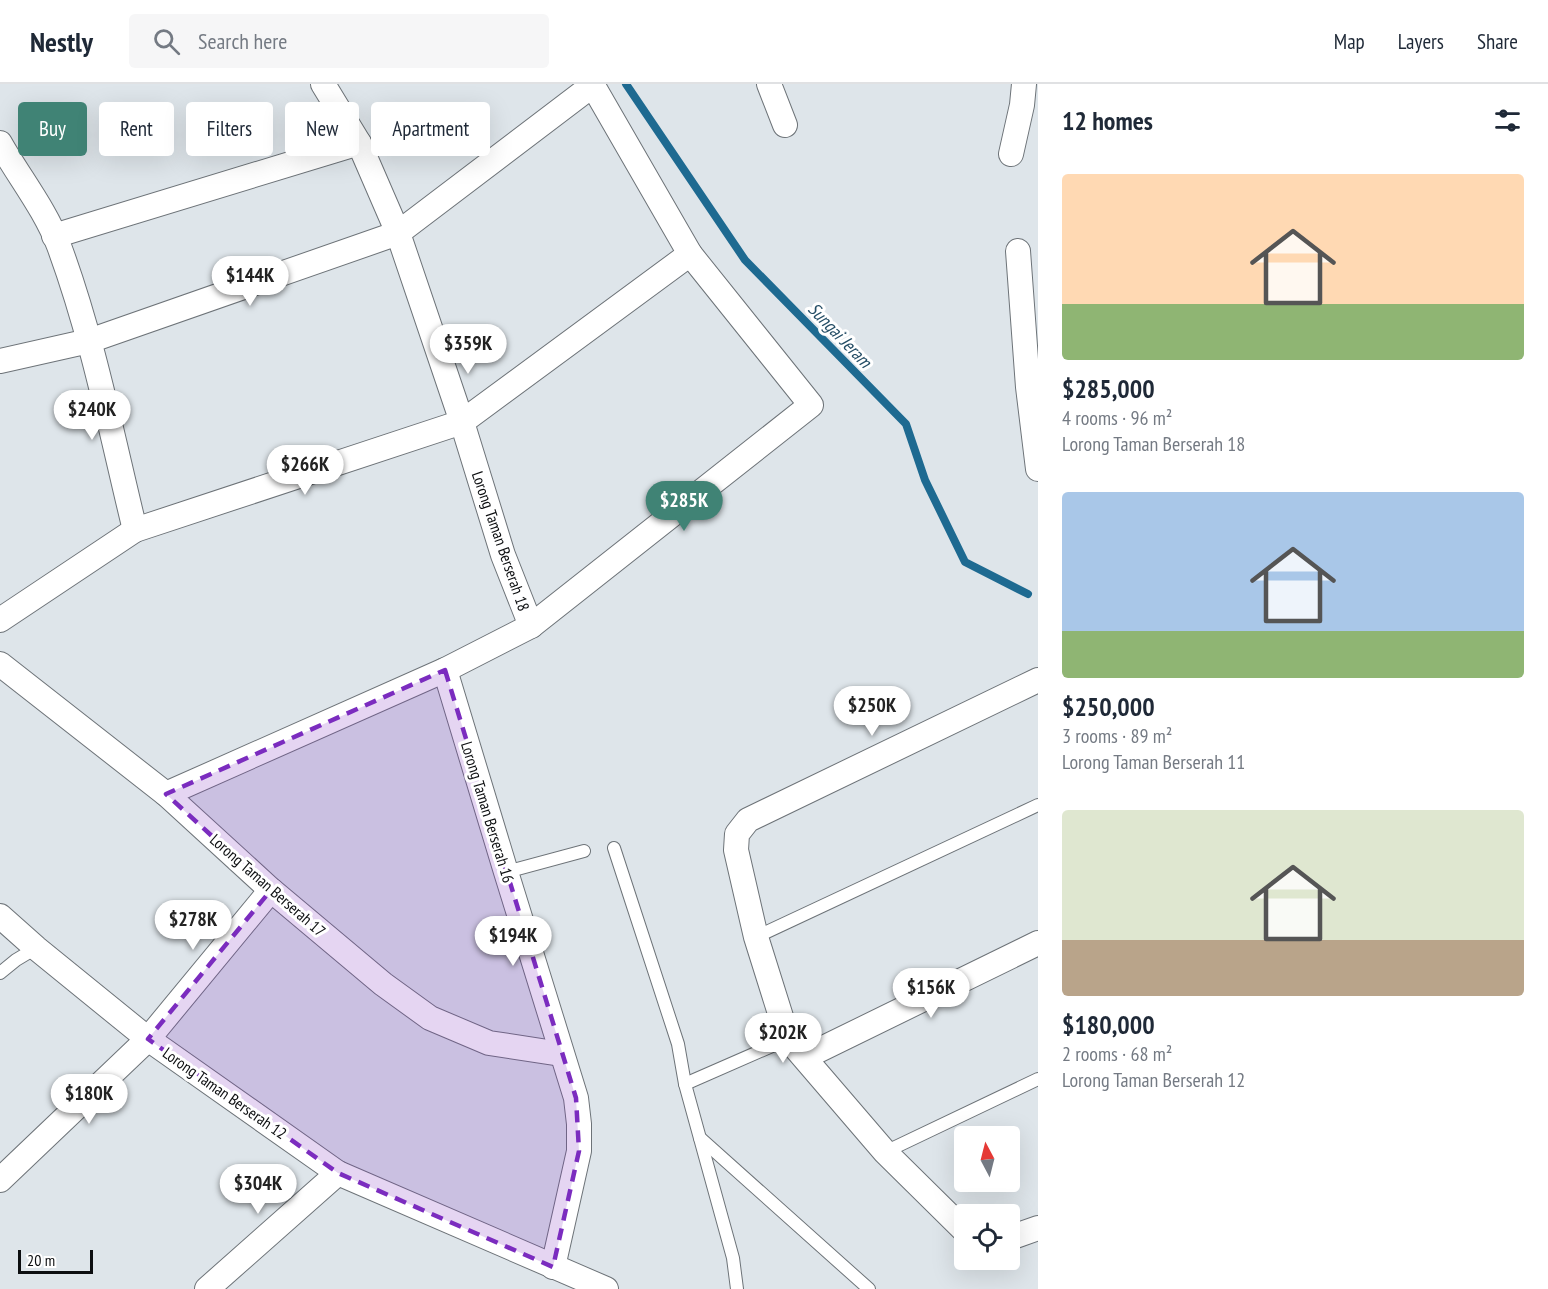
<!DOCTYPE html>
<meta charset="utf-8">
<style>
:root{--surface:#fff;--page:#f6f6f7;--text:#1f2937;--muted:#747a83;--line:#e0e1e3;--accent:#408375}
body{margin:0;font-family:"PT Sans Narrow",sans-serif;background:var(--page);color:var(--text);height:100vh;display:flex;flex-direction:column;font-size:22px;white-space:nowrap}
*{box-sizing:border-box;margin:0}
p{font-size:20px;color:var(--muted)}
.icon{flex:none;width:33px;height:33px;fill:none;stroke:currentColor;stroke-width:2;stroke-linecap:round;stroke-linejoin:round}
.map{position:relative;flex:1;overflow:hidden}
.panel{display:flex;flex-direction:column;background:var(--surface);width:510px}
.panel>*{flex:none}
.top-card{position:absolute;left:18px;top:18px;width:570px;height:54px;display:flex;gap:12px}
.needle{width:39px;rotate:353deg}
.controls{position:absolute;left:954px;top:1042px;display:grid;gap:12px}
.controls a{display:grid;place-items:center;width:66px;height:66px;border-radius:6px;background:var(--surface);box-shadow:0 6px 24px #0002;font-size:30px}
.scale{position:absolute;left:18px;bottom:15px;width:75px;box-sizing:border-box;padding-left:6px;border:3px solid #0c0e10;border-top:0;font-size:16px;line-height:21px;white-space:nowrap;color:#0c0e10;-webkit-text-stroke:4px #fff;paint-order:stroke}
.price{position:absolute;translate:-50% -51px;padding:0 14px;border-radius:21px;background:#fff;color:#222;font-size:20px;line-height:39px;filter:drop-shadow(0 2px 3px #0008)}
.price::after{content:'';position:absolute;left:50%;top:36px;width:18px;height:14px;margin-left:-9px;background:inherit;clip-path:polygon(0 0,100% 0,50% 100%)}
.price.current{background:var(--accent);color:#fff}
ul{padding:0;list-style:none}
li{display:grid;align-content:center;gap:12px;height:318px;padding:0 24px}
li span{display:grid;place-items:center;height:186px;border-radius:6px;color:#555}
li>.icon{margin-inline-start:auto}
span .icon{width:108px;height:108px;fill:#fffc;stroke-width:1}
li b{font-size:26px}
h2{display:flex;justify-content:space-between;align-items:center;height:72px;padding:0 24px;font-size:26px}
.tag{padding:0 21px;border-radius:6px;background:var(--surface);box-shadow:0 6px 24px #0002;font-size:21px;line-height:54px}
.tag.current{background:var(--accent);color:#fff}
header{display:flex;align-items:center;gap:36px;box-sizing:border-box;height:84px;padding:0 30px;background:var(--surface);border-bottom:2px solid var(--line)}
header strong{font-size:28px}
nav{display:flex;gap:33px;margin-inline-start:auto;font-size:21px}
.search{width:420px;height:54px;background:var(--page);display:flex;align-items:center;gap:15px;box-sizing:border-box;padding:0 21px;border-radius:6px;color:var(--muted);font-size:22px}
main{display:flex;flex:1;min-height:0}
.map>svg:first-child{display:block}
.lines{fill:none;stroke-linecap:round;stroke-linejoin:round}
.stream{stroke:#1e6a91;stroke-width:8}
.lane-casing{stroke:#6d7378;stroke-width:14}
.street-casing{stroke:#6d7378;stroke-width:26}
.lane{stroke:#fff;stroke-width:12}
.street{stroke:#fff;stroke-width:24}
.marked{fill:#7b2cbf;fill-opacity:0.2;stroke:#7b2cbf;stroke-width:4.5;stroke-dasharray:12 8;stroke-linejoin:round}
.labels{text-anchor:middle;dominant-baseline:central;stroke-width:6;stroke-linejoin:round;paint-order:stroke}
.street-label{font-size:16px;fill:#0c0e10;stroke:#fff}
.water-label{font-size:18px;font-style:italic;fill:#244d65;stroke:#fff}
</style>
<header>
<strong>Nestly</strong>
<div class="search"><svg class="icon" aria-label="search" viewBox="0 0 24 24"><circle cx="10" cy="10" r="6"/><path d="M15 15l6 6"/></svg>Search here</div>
<nav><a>Map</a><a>Layers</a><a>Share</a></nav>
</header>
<main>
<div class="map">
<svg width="1038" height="1205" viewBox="0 0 1038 1205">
<rect width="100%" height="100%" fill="#dee5ea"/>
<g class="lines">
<polyline class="stream" points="626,0 745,176 906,340 925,396 965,478 1028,510"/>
<defs>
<g id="lane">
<polyline points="614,764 678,960 685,1000 733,1174 737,1205"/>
<polyline points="506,788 584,767"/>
<polyline points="756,853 1038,721"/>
<polyline points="0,889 16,876 36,864"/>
<polyline points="685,1000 788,955"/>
<polyline points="700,1054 869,1205"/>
<polyline points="885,1068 1038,995"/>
</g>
<g id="street">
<polyline points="323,0 359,59 398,149 462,338 503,471 531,542"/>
<polyline points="592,0 690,170"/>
<polyline points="769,0 785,41"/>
<path d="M0 59C19 93 45 125 59 162 93 254 112 352 135 446"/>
<polyline points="1011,70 1022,21 1024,0"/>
<polyline points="54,152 359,59"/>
<polyline points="1018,167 1028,303 1038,385"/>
<polyline points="0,277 89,257 398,149 593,1"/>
<polyline points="0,536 135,446 462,338 690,170 811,321 531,542 445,586 166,710"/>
<polyline points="0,580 166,710 271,806 383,900 430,934 489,959 561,970"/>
<polyline points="445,586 506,788 576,1014 579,1040 579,1067 553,1183"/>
<polyline points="0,832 36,864 148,955 338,1089 606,1205"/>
<polyline points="805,973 1038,859"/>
<polyline points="0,1096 148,955 271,806"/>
<polyline points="964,1146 885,1068 788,955 756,853 736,766 737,750 748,736 1038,596"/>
<polyline points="1010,1154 1038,1144"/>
<polyline points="207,1205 338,1089"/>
</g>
</defs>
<use href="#lane" class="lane-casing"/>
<use href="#street" class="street-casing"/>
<use href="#lane" class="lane"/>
<use href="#street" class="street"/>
</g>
<path class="marked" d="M445 586 576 1014 579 1067 553 1183 338 1089 148 955 271 806 166 710Z"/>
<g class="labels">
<g class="street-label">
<text transform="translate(501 457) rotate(71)">Lorong Taman Berserah 18</text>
<text transform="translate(488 728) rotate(73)">Lorong Taman Berserah 16</text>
<text transform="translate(268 801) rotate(41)">Lorong Taman Berserah 17</text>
<text transform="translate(225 1009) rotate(35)">Lorong Taman Berserah 12</text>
</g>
<g class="water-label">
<text transform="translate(840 251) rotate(46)">Sungai Jeram</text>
</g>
</g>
</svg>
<div class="controls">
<a><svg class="needle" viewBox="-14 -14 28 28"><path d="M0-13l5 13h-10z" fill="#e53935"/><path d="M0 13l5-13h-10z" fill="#747a83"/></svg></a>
<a><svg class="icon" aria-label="locate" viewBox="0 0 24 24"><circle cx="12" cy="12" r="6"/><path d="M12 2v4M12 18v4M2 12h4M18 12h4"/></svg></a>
</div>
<div class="scale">20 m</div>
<b class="price" style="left:250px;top:223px">$144K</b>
<b class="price" style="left:468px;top:291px">$359K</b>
<b class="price" style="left:92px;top:357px">$240K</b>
<b class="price" style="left:305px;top:412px">$266K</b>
<b class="price current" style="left:684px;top:448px">$285K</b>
<b class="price" style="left:872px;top:653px">$250K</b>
<b class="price" style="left:193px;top:867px">$278K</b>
<b class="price" style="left:513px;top:883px">$194K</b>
<b class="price" style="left:931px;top:935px">$156K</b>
<b class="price" style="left:783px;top:980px">$202K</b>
<b class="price" style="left:89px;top:1041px">$180K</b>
<b class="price" style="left:258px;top:1131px">$304K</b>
<div class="top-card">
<a class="tag current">Buy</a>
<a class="tag">Rent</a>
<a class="tag">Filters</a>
<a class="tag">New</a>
<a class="tag">Apartment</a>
</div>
</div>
<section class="panel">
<h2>12 homes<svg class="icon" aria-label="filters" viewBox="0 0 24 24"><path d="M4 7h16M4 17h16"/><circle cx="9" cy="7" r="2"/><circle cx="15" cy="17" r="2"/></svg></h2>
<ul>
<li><span style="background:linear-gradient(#ffd9b3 70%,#8fb573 0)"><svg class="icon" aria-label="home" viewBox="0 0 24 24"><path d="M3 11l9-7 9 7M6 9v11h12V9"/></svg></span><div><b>$285,000</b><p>4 rooms · 96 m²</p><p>Lorong Taman Berserah 18</p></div></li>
<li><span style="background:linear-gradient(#a9c7e8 75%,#8fb573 0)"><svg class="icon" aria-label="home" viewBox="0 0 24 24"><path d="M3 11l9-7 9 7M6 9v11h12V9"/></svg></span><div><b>$250,000</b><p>3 rooms · 89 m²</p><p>Lorong Taman Berserah 11</p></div></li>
<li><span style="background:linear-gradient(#dfe7d0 70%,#b9a48a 0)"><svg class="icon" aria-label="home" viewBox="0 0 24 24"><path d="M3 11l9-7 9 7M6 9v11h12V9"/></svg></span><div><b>$180,000</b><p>2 rooms · 68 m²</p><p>Lorong Taman Berserah 12</p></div></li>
</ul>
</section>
</main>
